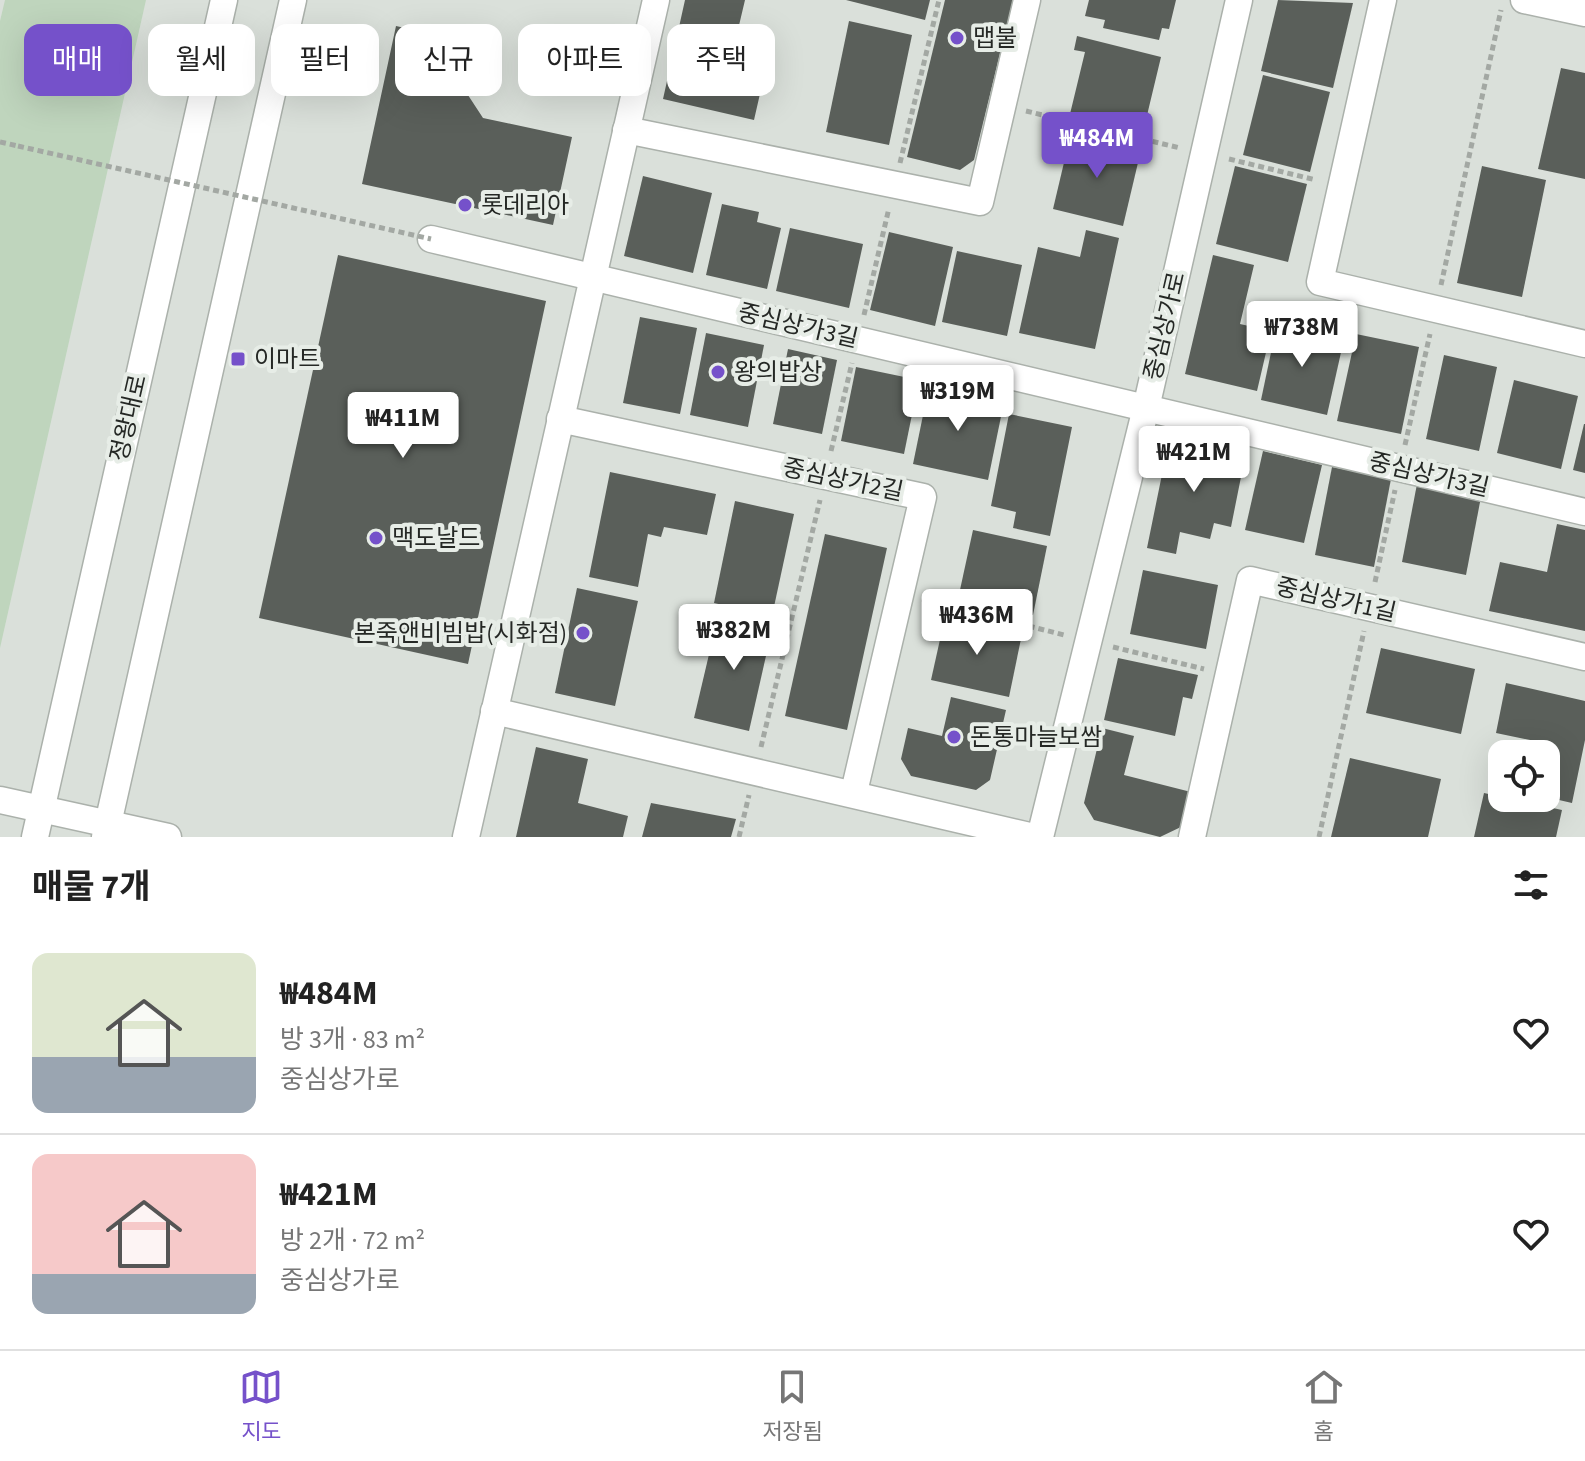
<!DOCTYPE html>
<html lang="ko">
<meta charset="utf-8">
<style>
:root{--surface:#fff;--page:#f2f2f2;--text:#222;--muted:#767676;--line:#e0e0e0;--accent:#7551ca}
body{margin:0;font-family:"Source Sans 3","Noto Sans KR",sans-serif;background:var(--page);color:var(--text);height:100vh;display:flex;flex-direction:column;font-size:30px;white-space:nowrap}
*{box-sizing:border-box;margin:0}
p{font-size:26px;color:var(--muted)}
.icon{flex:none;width:44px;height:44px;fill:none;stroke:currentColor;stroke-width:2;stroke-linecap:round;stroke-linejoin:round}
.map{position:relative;height:837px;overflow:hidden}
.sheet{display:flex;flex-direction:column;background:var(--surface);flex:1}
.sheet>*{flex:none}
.top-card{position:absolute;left:24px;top:24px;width:800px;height:72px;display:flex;gap:16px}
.tools{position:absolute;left:1488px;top:740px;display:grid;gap:16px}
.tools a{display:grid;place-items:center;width:72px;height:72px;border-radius:16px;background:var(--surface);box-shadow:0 8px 32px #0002;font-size:40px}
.price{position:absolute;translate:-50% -68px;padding:0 18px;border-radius:8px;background:#fff;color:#222;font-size:26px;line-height:52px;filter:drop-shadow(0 2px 4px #0008)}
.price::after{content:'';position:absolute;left:50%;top:48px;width:24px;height:18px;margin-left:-12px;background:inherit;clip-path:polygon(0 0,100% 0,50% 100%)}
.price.selected{background:var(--accent);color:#fff}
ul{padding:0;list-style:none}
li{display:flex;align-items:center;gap:24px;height:200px;padding:0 32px}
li+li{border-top:2px solid var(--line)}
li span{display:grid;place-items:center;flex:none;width:224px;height:160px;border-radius:16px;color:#555}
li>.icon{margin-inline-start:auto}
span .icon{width:96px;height:96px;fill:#fffc;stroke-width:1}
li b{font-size:34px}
h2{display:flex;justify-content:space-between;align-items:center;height:96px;padding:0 32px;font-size:34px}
.tag{padding:0 28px;border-radius:16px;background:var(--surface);box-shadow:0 8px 32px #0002;font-size:28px;line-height:72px}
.tag.selected{background:var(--accent);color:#fff}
.tab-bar{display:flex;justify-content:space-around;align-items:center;height:112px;border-top:2px solid var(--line);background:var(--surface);font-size:22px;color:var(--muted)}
.tab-bar a{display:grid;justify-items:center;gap:4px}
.tab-bar .selected{color:var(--accent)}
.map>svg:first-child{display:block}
.green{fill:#bfd5bd}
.building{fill:#5a5f5a}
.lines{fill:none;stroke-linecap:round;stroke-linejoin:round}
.minor-casing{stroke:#abb1ab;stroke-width:29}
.path{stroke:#a3a8a3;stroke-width:5;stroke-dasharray:6 4;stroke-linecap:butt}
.minor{stroke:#fff;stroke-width:26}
.path-bridge{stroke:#a3a8a3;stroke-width:5;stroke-dasharray:6 4;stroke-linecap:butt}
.poi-dot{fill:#7551ca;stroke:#e7ede7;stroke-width:3}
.labels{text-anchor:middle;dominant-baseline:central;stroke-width:8;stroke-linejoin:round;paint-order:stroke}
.poi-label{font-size:24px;fill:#252825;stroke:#e7ede7;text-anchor:start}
.street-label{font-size:24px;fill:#252825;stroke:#e7ede7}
</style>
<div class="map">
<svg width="1585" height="837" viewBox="0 0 1585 837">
<rect width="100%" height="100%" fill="#dae0da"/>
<polygon class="green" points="5,0 146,0 0,648 0,21"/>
<g class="building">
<polygon points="685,0 745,0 732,55 767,63 754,120 663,99"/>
<polygon points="846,0 930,0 925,20"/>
<polygon points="945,0 1013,0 974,160 960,170 907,157"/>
<polygon points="1089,0 1176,0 1169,29 1162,28 1159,40 1103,28 1105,20 1085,16"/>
<polygon points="1278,0 1353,3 1333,88 1261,71"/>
<polygon points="849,21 912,35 889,145 826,132"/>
<polygon points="396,26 477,44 466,92 483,118 572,137 553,225 362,184"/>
<polygon points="1077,36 1161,57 1143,132 1070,114 1085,52 1074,50"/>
<polygon points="1561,68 1585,73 1585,179 1538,169"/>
<polygon points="1263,75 1330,92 1310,172 1243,155"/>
<polygon points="1071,133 1141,150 1123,226 1053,209"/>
<polygon points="1235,166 1307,184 1288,262 1216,244"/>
<polygon points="1482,166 1546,180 1522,297 1457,283"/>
<polygon points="643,176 712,193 693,273 624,256"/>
<polygon points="722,204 759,212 757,222 781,228 767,289 706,275"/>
<polygon points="790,228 863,244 849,308 776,291"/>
<polygon points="1086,230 1119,238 1095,349 1019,333 1038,247 1080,257"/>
<polygon points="889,232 953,247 935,326 870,310"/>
<polygon points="957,251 1022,265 1007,336 942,322"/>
<polygon points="338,255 546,301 468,664 259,618"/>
<polygon points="1213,255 1254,265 1240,324 1271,331 1257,391 1185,374"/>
<polygon points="640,317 697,328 680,414 623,403"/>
<polygon points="1277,324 1344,339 1327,415 1261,400"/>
<polygon points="706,333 764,345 748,427 690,415"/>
<polygon points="1356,334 1419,347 1401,434 1337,421"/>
<polygon points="788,349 837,360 822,434 773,424"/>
<polygon points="1444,355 1497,367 1479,451 1426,439"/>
<polygon points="856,367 919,380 904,454 841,441"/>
<polygon points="1514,380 1578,396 1561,469 1497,453"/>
<polygon points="929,386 1004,402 988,480 913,464"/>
<polygon points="1009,414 1072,427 1050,536 1013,528 1016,512 991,506"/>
<polygon points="1584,424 1585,424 1585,473 1573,470"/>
<polygon points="1169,440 1245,457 1231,527 1214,523 1210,539 1180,532 1176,554 1147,548"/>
<polygon points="1263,451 1322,465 1304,543 1245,530"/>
<polygon points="1332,467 1391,479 1374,567 1315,555"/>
<polygon points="610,472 716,494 707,535 664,527 661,537 648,534 638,587 589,577"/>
<polygon points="1417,484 1481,497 1466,575 1402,562"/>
<polygon points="735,501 794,514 772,616 714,603"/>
<polygon points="1557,524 1585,530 1585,631 1489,611 1500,562 1547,572"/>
<polygon points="973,530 1047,546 1033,615 958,599"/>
<polygon points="825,534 887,548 847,730 785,716"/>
<polygon points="1143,570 1218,585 1206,649 1130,634"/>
<polygon points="577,588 638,601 615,706 555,693"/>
<polygon points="719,612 773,625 749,731 694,718"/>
<polygon points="945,617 1022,634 1009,697 931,680"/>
<polygon points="1381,648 1475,669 1461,734 1366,713"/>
<polygon points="1118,658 1198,675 1192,699 1183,697 1175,736 1104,720"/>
<polygon points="1506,683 1585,701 1585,740 1572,803 1546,797 1546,754 1532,754 1535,741 1496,733"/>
<polygon points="951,697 1006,710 990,780 976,790 911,776 901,759 908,728 942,736"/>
<polygon points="1102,728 1134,736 1124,775 1191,792 1183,826 1160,837 1094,820 1084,803"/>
<polygon points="536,747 588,759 578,803 628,816 623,837 516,837"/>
<polygon points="1350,758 1441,779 1428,837 1331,837"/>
<polygon points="1484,793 1562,810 1556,837 1474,837"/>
<polygon points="651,803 736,819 731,837 642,837"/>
</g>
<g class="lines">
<defs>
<g id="minor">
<polyline points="1383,0 1320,282 1585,344"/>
<polyline points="1524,0 1585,13"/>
<polyline points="626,130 980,202 1027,0"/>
<polyline points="431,239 1585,512"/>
<polyline points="560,419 923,497 854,792"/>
<polyline points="494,711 1034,837"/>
<polyline points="0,800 168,837"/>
<polyline points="35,837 224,0"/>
<polyline points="105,837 293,0"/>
<polyline points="466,837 656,0"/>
<polyline points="1040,837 1146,408 1239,0"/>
<polyline points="1192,837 1250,580 1585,657"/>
</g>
</defs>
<use href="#minor" class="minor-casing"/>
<g class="path">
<polyline points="1026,111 1180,148"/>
<polyline points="0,142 18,146"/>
<polyline points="1229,159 1316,180"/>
<polyline points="900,163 939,0"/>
<polyline points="1441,285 1501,10"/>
<polyline points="864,315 889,208"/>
<polyline points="1405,445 1430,334"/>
<polyline points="831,451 852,363"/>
<polyline points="1375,582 1395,490"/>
<polyline points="922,599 1064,635"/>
<polyline points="1113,647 1204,669"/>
<polyline points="761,747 820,500"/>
<polyline points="739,837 749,795"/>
<polyline points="1319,837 1364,631"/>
</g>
<use href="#minor" class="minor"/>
<polyline class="path-bridge" points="18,146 431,239"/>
</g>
<g class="poi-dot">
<circle cx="957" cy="38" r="8"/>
<circle cx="465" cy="205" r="8"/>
<rect x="230" y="351" width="16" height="16" rx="4"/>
<circle cx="718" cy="372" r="8"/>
<circle cx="376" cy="538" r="8"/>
<circle cx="583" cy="633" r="8"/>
<circle cx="954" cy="737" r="8"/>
</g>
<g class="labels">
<g class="poi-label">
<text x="973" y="38">맵불</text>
<text x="481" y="205">롯데리아</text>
<text x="254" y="359">이마트</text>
<text x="734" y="372">왕의밥상</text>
<text x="392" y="538">맥도날드</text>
<text x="567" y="633" text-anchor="end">본죽앤비빔밥(시화점)</text>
<text x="970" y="737">돈통마늘보쌈</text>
</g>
<g class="street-label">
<text transform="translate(798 326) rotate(13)">중심상가3길</text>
<text transform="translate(1165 326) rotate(-77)">중심상가로</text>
<text transform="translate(129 418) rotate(-77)">정왕대로</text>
<text transform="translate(1429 475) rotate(13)">중심상가3길</text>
<text transform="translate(843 480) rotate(12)">중심상가2길</text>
<text transform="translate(1336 600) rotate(13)">중심상가1길</text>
</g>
</g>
</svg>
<div class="tools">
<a><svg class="icon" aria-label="locate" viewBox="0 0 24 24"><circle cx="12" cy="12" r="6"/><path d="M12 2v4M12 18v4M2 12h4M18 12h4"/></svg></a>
</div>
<b class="price selected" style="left:1097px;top:180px">₩484M</b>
<b class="price" style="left:1302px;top:369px">₩738M</b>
<b class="price" style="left:958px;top:433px">₩319M</b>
<b class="price" style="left:403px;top:460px">₩411M</b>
<b class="price" style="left:1194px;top:494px">₩421M</b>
<b class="price" style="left:977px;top:657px">₩436M</b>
<b class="price" style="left:734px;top:672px">₩382M</b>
<div class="top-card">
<a class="tag selected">매매</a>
<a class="tag">월세</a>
<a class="tag">필터</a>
<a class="tag">신규</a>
<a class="tag">아파트</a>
<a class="tag">주택</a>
</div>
</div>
<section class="sheet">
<h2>매물 7개<svg class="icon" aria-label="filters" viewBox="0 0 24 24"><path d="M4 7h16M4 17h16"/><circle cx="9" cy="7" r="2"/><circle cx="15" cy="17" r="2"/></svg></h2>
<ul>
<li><span style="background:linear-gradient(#dfe7d0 65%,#9aa5b1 0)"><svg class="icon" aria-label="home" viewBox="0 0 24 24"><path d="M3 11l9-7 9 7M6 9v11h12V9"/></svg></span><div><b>₩484M</b><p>방 3개 · 83 m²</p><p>중심상가로</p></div><svg class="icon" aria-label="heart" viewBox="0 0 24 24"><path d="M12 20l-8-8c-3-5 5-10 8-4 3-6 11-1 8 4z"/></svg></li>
<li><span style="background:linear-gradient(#f6c9c9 75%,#9aa5b1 0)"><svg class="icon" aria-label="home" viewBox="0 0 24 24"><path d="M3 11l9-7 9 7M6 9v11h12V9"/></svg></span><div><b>₩421M</b><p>방 2개 · 72 m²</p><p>중심상가로</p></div><svg class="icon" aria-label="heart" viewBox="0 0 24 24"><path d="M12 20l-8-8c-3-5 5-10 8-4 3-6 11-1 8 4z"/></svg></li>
</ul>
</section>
<nav class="tab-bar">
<a class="selected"><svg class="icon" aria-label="map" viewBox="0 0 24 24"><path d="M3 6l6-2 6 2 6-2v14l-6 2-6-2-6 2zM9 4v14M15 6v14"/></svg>지도</a>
<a><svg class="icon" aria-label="saved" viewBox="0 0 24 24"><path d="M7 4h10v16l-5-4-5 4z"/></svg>저장됨</a>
<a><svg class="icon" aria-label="home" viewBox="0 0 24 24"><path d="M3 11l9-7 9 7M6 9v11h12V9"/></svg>홈</a>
</nav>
